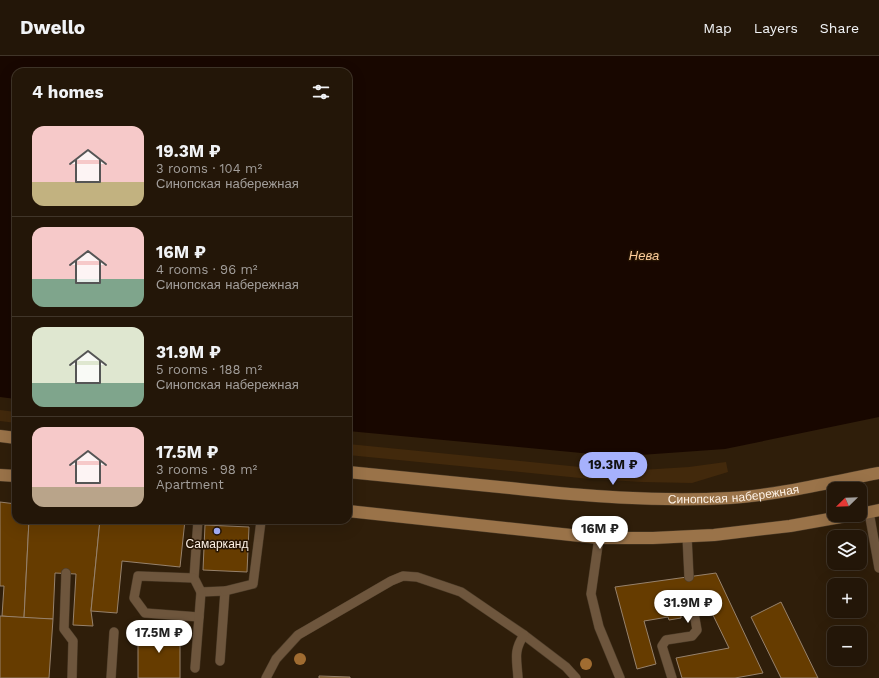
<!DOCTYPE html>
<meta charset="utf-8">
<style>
:root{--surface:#231608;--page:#2b1f12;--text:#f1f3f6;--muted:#a39f9c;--line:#403529;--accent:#a6b1fc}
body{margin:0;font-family:"Work Sans",sans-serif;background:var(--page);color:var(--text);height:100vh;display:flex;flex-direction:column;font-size:15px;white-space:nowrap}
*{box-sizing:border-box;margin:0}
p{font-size:13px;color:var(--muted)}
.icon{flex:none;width:22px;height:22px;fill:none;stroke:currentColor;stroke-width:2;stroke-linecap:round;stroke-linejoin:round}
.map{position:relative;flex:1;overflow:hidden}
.details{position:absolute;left:12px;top:12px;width:340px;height:456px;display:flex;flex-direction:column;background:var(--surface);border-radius:12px;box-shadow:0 4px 16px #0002,0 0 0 1px var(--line)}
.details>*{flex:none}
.needle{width:26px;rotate:247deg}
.buttons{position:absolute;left:827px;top:426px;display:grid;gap:8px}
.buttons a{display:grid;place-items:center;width:40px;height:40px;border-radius:8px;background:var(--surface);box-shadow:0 4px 16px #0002,0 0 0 1px var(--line);font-size:20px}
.price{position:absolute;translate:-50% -34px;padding:0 9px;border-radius:14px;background:#fff;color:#222;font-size:13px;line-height:26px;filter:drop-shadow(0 1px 2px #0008)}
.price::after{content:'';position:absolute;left:50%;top:24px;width:12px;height:9px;margin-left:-6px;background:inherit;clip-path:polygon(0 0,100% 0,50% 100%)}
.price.active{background:var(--accent);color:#111}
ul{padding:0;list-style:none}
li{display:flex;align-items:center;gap:12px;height:100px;padding:0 20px}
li+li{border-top:1px solid var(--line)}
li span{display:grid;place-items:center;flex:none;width:112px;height:80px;border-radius:12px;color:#555}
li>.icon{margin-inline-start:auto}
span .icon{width:48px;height:48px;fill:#fffc;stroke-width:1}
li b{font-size:17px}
h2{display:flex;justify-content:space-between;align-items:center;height:48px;padding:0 20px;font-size:17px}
header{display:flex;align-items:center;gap:24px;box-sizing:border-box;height:56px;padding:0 20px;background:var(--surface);border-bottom:1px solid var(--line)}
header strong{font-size:19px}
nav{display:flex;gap:22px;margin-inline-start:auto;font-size:14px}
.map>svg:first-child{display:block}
.green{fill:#42290c}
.water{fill:#180700}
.building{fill:#663c00;stroke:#97826c}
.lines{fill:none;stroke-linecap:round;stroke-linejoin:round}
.lane-casing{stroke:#4c3c29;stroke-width:10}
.secondary-casing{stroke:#4c3c29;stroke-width:13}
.lane{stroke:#6e563d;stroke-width:9}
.secondary{stroke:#9a7349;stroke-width:12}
.tree{fill:#a06c31}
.poi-dot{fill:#a6b1fc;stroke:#251403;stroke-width:1.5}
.labels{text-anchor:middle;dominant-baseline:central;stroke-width:3;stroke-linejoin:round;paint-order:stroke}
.street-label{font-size:12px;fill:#fdf1e5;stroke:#251403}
.poi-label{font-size:12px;fill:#fdf1e5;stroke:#251403}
.water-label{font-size:13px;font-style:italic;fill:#fccc9a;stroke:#251403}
</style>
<header>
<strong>Dwello</strong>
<nav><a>Map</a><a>Layers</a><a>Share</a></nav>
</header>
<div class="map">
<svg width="879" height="622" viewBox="0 0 879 622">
<rect width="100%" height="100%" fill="#2f1e0a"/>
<g class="green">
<polygon points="0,354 16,356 16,367 0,365"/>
<polygon points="348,388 590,412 641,414 689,411 726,406 728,416 692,427 643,426 590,423 348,399"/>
</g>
<polygon class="water" points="0,0 879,0 879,361 725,393 640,399 592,398 348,375 348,16 16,16 16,343 0,341"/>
<g class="building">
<polygon points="0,446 16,448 16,464 29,464 24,562 2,560 4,530 0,530"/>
<polygon points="29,464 100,464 91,555 93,570 73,569 76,518 55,517 53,563 24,562"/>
<polygon points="100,464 185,464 180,511 122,505 117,557 91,555"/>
<polygon points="205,469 249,471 247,516 203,514"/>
<polygon points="716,517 763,617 735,622 682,622 676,602 729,592 713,559 707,555 681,559 681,562 669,564 668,561 644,565 656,608 637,613 615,531"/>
<polygon points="781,546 818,622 781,622 751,561"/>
<polygon points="0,560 53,563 49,622 0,622"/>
<rect x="138" y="573" width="42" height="49"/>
<polygon points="319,620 350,621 350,622 319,622"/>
</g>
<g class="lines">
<defs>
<g id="lane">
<polyline points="869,456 879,512"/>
<polyline points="198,464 194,522 201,536 225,535 220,605"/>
<polyline points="687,480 689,521"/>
<polyline points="599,482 591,538 599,571 620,622"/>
<polyline points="66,517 64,573 73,585 72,622"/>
<polyline points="194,522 138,520 134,542 145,557 199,561"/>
<polyline points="225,535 253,528 261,465"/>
<polyline points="195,612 201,536"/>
<polyline points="111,622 114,576"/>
<polyline points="266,622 276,603 298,579 391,525 403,520 417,521 461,536 524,579 566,611 576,622"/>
<path d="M518 622C517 604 513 595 524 579"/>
<polyline points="672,622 662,590 666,584 692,580 697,574 694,557"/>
</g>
<g id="secondary">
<polyline points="0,380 16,382"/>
<path id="s1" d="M348 416C402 421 456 427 510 432 584 440 656 446 730 442 779 439 831 426 879 417"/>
<polyline points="0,419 16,420"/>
<polyline points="348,455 599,482 653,482 714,479 790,470 852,459"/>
<polyline points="860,458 879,454"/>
</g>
</defs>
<use href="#lane" class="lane-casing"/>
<use href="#secondary" class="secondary-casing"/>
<use href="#lane" class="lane"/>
<use href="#secondary" class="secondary"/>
</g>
<g class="tree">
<circle cx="300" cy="603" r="6"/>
<circle cx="586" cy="608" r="6"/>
</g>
<circle class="poi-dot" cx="217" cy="475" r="4"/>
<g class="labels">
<g class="street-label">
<text stroke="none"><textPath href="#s1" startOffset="387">Синопская набережная</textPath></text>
</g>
<g class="poi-label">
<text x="217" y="488">Самарканд</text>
</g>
<g class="water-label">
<text x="644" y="199">Нева</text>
</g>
</g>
</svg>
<div class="buttons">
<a><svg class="needle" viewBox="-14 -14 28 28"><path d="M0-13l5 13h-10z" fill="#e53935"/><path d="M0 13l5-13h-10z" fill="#a39f9c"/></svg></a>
<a><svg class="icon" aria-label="layers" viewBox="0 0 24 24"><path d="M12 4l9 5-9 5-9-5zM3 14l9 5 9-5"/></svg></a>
<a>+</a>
<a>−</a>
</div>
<b class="price active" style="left:613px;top:430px">19.3M ₽</b>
<b class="price" style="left:600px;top:494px">16M ₽</b>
<b class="price" style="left:688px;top:568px">31.9M ₽</b>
<b class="price" style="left:159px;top:598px">17.5M ₽</b>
<section class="details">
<h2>4 homes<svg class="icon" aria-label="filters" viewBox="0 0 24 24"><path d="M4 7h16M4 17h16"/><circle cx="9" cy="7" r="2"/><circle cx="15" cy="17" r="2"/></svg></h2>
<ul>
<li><span style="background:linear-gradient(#f6c9c9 70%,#c2b280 0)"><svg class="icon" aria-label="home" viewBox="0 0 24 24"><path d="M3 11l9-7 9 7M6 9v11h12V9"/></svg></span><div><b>19.3M ₽</b><p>3 rooms · 104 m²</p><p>Синопская набережная</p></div></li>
<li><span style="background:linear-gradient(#f6c9c9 65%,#7fa58c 0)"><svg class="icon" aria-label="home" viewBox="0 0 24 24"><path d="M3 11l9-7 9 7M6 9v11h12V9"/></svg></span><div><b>16M ₽</b><p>4 rooms · 96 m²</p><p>Синопская набережная</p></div></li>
<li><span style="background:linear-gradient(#dfe7d0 70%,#7fa58c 0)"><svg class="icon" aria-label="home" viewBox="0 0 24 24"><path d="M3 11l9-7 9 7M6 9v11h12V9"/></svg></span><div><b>31.9M ₽</b><p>5 rooms · 188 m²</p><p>Синопская набережная</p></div></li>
<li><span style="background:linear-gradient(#f6c9c9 75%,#b9a48a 0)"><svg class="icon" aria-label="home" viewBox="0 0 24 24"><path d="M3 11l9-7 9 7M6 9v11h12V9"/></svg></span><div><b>17.5M ₽</b><p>3 rooms · 98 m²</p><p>Apartment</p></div></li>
</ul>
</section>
</div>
